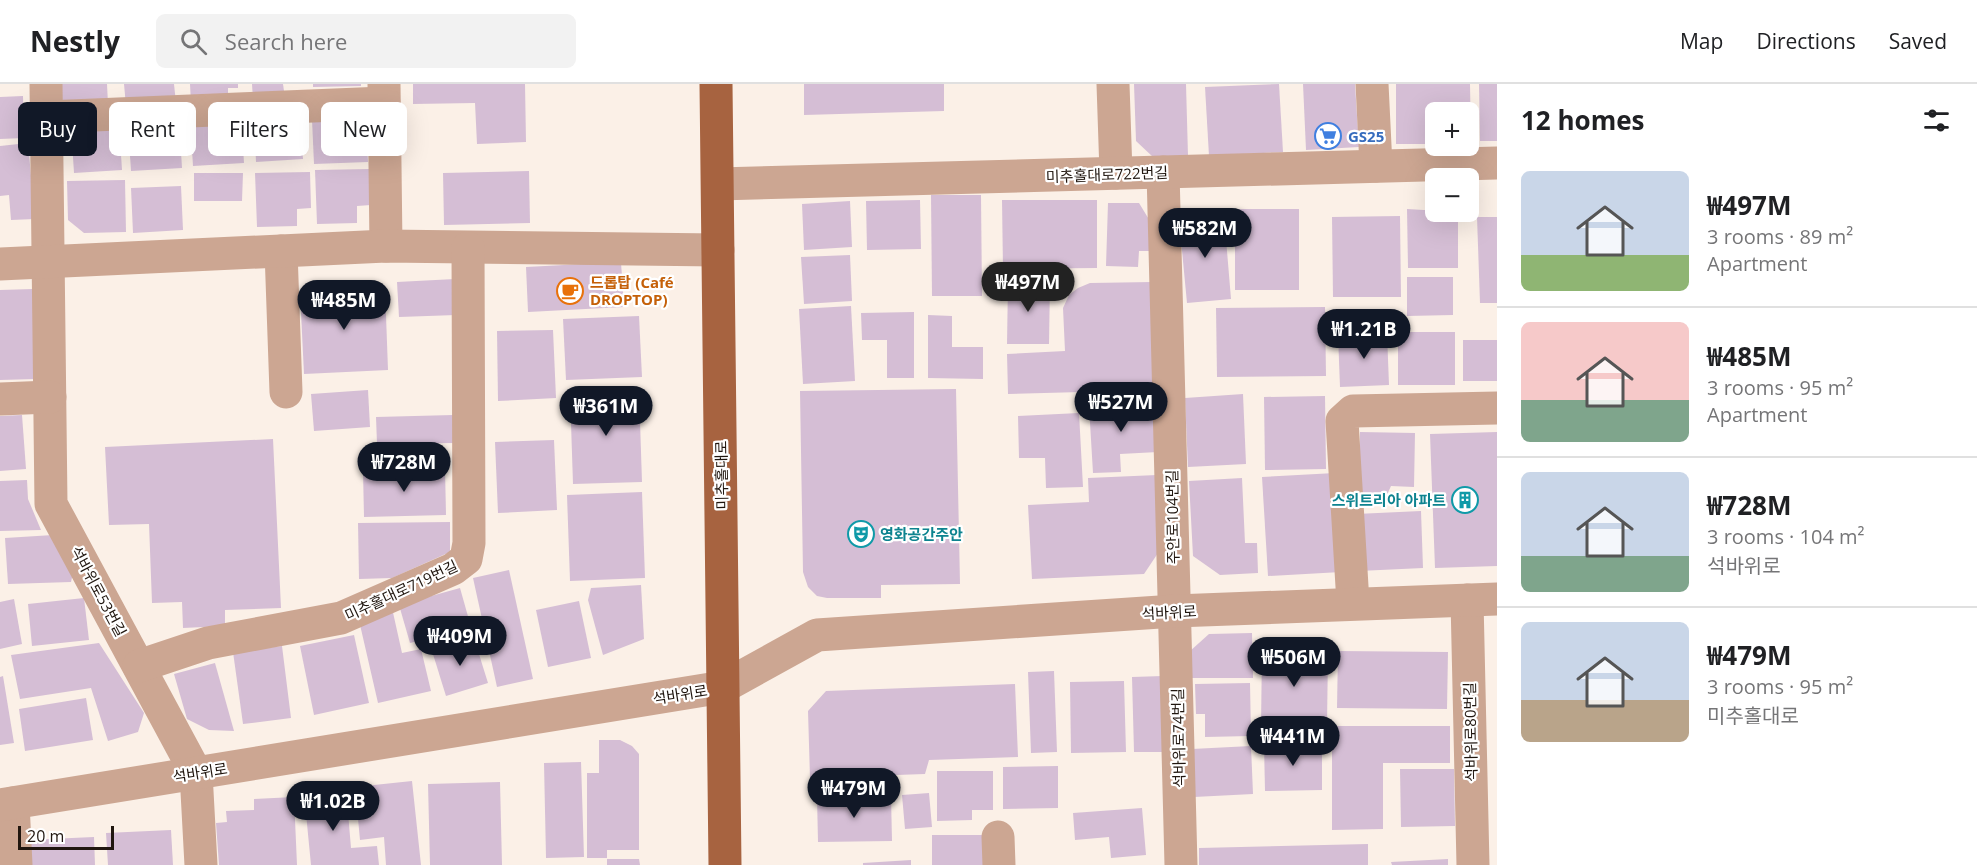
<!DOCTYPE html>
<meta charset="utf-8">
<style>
:root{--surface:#fff;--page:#f2f2f2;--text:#202124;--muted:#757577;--line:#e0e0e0;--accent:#111827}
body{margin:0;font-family:"Open Sans","Noto Sans KR",sans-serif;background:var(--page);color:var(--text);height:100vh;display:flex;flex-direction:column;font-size:22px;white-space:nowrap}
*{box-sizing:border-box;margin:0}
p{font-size:20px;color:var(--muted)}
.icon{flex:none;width:33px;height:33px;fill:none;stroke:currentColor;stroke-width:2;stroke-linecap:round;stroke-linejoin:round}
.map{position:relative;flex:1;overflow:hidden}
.side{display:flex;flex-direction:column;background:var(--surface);width:480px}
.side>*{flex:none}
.banner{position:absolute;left:18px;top:18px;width:570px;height:54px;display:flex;gap:12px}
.tools{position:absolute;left:1425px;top:18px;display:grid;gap:12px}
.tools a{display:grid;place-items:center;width:54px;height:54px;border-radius:9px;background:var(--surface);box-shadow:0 6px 24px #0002;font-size:30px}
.scale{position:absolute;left:18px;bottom:15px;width:96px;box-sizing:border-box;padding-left:6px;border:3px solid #20160f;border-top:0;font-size:16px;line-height:21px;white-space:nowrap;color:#20160f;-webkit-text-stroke:4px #fff;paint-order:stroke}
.price{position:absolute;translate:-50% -51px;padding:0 14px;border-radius:21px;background:var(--accent);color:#fff;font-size:20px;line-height:39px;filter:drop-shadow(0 2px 3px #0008)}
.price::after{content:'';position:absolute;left:50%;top:36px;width:18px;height:14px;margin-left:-9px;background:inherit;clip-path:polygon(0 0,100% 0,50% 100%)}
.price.current{background:#222;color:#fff}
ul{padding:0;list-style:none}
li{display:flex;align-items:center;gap:18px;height:150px;padding:0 24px}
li+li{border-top:2px solid var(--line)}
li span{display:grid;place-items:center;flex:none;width:168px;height:120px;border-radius:9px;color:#555}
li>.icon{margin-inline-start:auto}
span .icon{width:72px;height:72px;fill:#fffc;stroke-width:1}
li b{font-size:26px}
h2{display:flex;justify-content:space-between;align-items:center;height:72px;padding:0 24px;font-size:26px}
.pill{padding:0 21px;border-radius:9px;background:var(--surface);box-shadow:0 6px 24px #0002;font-size:21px;line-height:54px}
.pill.current{background:var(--accent);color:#fff}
header{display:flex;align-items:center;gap:36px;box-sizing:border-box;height:84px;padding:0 30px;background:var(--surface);border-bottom:2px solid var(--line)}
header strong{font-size:28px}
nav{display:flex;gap:33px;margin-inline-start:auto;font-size:21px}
.search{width:420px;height:54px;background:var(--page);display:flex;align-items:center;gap:15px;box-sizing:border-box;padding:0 21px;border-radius:9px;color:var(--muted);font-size:22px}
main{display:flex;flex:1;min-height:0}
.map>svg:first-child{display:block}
.building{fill:#d5bed5}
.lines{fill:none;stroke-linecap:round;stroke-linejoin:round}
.minor{stroke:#cca692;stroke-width:33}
.major{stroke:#a76340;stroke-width:33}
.labels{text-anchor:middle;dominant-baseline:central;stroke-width:4.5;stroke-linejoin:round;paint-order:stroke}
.shop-label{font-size:15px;font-weight:bold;fill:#366cbe;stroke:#fff;text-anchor:start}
.street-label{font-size:15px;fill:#20160f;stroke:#fff}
.food-label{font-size:15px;font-weight:bold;fill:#c56008;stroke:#fff;text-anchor:start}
.culture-label{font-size:15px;font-weight:bold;fill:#0d838f;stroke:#fff;text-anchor:end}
</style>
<header>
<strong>Nestly</strong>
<div class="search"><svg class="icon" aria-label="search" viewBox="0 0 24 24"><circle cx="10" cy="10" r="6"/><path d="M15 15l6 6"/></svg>Search here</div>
<nav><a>Map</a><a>Directions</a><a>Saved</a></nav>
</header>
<main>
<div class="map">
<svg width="1497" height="781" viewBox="0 0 1497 781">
<rect width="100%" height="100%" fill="#fbf0e7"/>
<g class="building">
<polygon points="61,0 107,0 108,20 62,23"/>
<polygon points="124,0 174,0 176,19 126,22"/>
<polygon points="190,0 238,0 238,4 228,4 228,18 191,19"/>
<polygon points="252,0 283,0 284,7 253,15"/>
<polygon points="313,0 361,0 361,2 313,3"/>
<polygon points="413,0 525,0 526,58 477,60 475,19 413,20"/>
<polygon points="804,0 944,0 944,27 804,31"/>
<polygon points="1134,0 1186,0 1188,72 1153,73 1136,57"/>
<polygon points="1279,0 1283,68 1209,72 1205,3"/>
<polygon points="1303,0 1355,0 1359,63 1306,66"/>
<polygon points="1396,0 1470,0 1471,59 1468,59 1468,28 1436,28 1436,60 1396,60"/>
<polygon points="1479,0 1497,0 1497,57 1480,57"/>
<polygon points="23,12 24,54 0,55 0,13"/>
<polygon points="241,32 244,79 193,82 190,36"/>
<polygon points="283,33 284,50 301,49 303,75 256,78 254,35"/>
<polygon points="366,35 368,78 314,80 312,36"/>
<polygon points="179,38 182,84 131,87 128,41"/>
<polygon points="119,40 122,86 74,89 71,42"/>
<polygon points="28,59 35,135 11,136 9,111 0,112 0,62"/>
<polygon points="370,85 371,121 357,122 357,139 317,140 315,86"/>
<polygon points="529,87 530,139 444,141 443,89"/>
<polygon points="310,88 311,124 297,125 297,142 257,143 255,89"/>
<polygon points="194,89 243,89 242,117 194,117"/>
<polygon points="125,96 126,148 84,149 68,136 67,97"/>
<polygon points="181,102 183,146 133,149 131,104"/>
<polygon points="931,111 981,111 982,212 932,212"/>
<polygon points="920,116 921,165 867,166 866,117"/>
<polygon points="1002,116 1097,116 1097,184 1003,185"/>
<polygon points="850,117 852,163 804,166 802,120"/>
<polygon points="1108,119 1139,119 1153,142 1152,167 1139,167 1138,183 1106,182"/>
<rect x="1235" y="125" width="64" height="81"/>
<polygon points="1407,125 1458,128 1458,184 1408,184"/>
<polygon points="1224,131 1231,215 1187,219 1179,135"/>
<polygon points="1400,132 1401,213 1333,213 1332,133"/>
<polygon points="1477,133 1497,133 1497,219 1480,219"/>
<polygon points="850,171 852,217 804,220 801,173"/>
<polygon points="621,178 624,223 528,228 526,183"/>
<polygon points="1407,193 1453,193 1453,231 1407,232"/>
<polygon points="455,195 456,231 399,233 397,198"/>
<polygon points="1008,198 1050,198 1049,260 1007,260"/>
<polygon points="1152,198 1157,306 1008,310 1007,270 1065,267 1063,224 1069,211 1078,204 1090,199"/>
<polygon points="385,204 388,286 304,290 300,208"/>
<polygon points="33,205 36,295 0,296 0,206"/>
<polygon points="851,222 855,297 803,300 799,225"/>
<polygon points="1325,223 1326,292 1217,293 1216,224"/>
<polygon points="914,228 914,294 887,294 887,256 862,256 861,229"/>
<polygon points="928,231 952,232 952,263 983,263 983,295 928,294"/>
<polygon points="639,232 642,293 566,296 563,235"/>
<polygon points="553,246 556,314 498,317 497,247"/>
<rect x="1398" y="248" width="57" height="53"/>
<polygon points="1387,249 1389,301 1340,303 1338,251"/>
<rect x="1463" y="256" width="34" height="41"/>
<polygon points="956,305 960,500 881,501 881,514 827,514 817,512 808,503 803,488 800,307"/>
<polygon points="368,306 370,343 314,347 311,310"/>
<polygon points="639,307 642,398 573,400 570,309"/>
<polygon points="1243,310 1246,380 1188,383 1185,314"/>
<polygon points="1325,312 1326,385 1265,386 1264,313"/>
<polygon points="1155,318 1158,368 1120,370 1121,388 1093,389 1089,322"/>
<polygon points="1079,329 1083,403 1046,404 1045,374 1019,374 1018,332"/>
<polygon points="22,331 26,385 0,387 0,332"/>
<polygon points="453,331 454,359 377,360 376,333"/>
<polygon points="1360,348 1415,349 1414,403 1391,402 1386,413 1359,413"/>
<polygon points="1497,348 1497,482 1435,484 1430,350"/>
<polygon points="273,355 281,524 225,526 225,542 183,544 182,518 152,519 149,440 109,441 105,363"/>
<polygon points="554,356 557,426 498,429 495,358"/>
<polygon points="445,384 446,431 364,433 363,386"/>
<polygon points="1335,389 1341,488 1268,492 1262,393"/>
<polygon points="1157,391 1160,466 1144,490 1032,495 1028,421 1089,418 1088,394"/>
<polygon points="1242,394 1245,459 1257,459 1258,489 1220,491 1193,472 1189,397"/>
<polygon points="27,396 28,415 41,446 0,447 0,397"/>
<polygon points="642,408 645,494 570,497 567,411"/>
<polygon points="1421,427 1423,484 1359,487 1356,430"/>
<polygon points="450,438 450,468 392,494 359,495 358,439"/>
<polygon points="53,451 74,485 71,498 8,500 5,454"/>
<polygon points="509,486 533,595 497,603 473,494"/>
<polygon points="641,501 644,555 603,571 588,516 591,504"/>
<polygon points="460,504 471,543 410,559 399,521"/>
<polygon points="84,514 89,556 32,562 28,520"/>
<polygon points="14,515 22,560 0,565 0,518"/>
<polygon points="579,517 591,574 548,583 536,526"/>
<polygon points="392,524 402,569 421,565 431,607 378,619 358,532"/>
<polygon points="1252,549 1253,594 1189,594 1189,568 1209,550"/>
<polygon points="354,551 369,619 314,631 300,562"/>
<polygon points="474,554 488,599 446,612 432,567"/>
<polygon points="99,559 144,629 138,648 108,657 91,604 20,615 11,571"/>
<polygon points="282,562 291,634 243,640 233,568"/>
<polygon points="1262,567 1328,568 1327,641 1261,641"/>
<polygon points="1338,567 1448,568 1447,625 1337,624"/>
<polygon points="215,579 234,647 209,646 187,635 174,590"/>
<polygon points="1054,587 1057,668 1031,669 1028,588"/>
<polygon points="3,592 14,659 0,661 0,593"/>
<polygon points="1163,592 1164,668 1134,668 1132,593"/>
<polygon points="1124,597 1126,668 1071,669 1070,598"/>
<polygon points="1250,599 1251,652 1205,653 1205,630 1196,630 1195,600"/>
<polygon points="1015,600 1018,673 929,676 925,690 810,694 808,627 826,607"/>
<polygon points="86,614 93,656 25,667 19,625"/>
<polygon points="1332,642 1450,642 1450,679 1383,679 1383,745 1332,746"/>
<polygon points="599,656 620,656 632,662 639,670 639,766 607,766 607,774 587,774 587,689 599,689"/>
<polygon points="1322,659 1322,706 1265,707 1264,660"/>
<polygon points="1251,662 1253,710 1194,713 1192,665"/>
<polygon points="581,678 584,773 546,774 544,679"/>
<polygon points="1058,682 1058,724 1003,725 1003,683"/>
<polygon points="1400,685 1454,685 1455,742 1401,743"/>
<polygon points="937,687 993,687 993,726 972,726 972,736 937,737"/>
<polygon points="412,697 421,781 386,781 384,753 360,756 355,703"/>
<polygon points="500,698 502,781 430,781 428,700"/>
<polygon points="346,705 351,764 377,762 379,781 311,781 304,709"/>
<polygon points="929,709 932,743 905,745 902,711"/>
<polygon points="891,712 892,757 818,758 817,713"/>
<polygon points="294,713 297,781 219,781 216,739 227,738 226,727 254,726 254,715"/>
<polygon points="1142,724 1146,771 1111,774 1109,753 1075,756 1073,729"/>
<polygon points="171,746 173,781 108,781 106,749"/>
<rect x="932" y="751" width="53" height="30"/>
<polygon points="94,753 95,781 28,781 27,756"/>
<polygon points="1368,760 1368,781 1199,781 1199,764"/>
<polygon points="607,775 639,775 640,781 607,781"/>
<polygon points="1448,775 1448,781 1392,781 1391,778"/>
<polygon points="911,776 911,781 863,781 863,779"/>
</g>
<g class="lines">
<g class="minor">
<polyline points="46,0 51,420 196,689 201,781"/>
<polyline points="384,0 386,162"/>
<polyline points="1113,0 1116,89"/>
<polyline points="1372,0 1376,82"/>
<polyline points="46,33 384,19"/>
<polyline points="1163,88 1181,781"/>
<polyline points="718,100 1497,79"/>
<polyline points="281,167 286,308"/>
<polyline points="0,180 386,162 718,166"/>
<polyline points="0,315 50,313"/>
<polyline points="1467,516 1473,781"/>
<polyline points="1353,519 1342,337 1353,327 1497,324"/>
<polyline points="139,582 208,559 341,534 453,485 466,475 469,459 468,164"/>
<polyline points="13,719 16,781"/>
<polyline points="0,721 723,603 817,551 1175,527 1497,515"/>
<polyline points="998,753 999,781"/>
</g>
<polyline class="major" points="716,0 725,781"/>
</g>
<defs>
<symbol id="supermarket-ring" viewBox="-11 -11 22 22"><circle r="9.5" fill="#fff" stroke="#3f7fe0" stroke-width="1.5"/><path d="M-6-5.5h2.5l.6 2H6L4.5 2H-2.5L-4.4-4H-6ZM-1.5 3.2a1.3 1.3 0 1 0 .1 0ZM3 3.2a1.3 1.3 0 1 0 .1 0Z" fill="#3f7fe0"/></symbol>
<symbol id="cafe-ring" viewBox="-11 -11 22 22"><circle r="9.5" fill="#fff" stroke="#e8710a" stroke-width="1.5"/><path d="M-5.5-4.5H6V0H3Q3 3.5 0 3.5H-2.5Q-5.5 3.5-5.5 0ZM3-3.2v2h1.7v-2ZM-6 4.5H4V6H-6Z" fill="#e8710a"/></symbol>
<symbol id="building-ring" viewBox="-11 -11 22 22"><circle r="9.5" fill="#fff" stroke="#0f9aa8" stroke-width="1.5"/><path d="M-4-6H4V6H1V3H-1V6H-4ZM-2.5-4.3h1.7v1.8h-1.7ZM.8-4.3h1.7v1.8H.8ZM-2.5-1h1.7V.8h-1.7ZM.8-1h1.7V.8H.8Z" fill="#0f9aa8"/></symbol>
<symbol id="theatre-ring" viewBox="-11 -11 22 22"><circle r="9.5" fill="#fff" stroke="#0f9aa8" stroke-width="1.5"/><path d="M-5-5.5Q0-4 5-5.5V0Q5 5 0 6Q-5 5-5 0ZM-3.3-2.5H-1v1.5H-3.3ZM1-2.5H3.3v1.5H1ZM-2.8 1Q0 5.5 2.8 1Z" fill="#0f9aa8"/></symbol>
</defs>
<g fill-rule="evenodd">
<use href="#supermarket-ring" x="1313" y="37" width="30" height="30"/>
<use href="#cafe-ring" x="555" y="192" width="30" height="30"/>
<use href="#building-ring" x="1450" y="401" width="30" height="30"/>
<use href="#theatre-ring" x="846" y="435" width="30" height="30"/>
</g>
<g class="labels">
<g class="shop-label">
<text x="1348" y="52">GS25</text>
</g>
<g class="street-label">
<text transform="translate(1107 90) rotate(-2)">미추홀대로722번길</text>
<text transform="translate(721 391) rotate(-91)">미추홀대로</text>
<text transform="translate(1172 433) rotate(-91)">주안로104번길</text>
<text transform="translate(401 506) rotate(-25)">미추홀대로719번길</text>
<text transform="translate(99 507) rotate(62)">석바위로53번길</text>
<text transform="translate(1169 528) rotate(-3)">석바위로</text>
<text transform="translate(680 610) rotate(-9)">석바위로</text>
<text transform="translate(1470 648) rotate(-91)">석바위로80번길</text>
<text transform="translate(1178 654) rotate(-91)">석바위로74번길</text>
<text transform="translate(200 688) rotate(-9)">석바위로</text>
</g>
<g class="food-label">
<text x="590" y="198">드롭탑 (Café<tspan x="590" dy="17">DROPTOP)</tspan></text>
</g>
<g class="culture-label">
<text x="1446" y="416">스위트리아 아파트</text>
<text x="880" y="450" text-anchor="start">영화공간주안</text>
</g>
</g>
</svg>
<div class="tools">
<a>+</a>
<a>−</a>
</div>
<div class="scale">20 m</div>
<b class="price" style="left:1205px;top:175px">₩582M</b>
<b class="price current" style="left:1028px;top:229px">₩497M</b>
<b class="price" style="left:344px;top:247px">₩485M</b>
<b class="price" style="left:1364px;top:276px">₩1.21B</b>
<b class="price" style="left:1121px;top:349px">₩527M</b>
<b class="price" style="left:606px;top:353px">₩361M</b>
<b class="price" style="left:404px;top:409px">₩728M</b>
<b class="price" style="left:460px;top:583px">₩409M</b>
<b class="price" style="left:1294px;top:604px">₩506M</b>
<b class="price" style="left:1293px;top:683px">₩441M</b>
<b class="price" style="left:854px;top:735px">₩479M</b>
<b class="price" style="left:333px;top:748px">₩1.02B</b>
<div class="banner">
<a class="pill current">Buy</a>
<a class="pill">Rent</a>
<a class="pill">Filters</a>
<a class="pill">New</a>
</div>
</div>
<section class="side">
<h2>12 homes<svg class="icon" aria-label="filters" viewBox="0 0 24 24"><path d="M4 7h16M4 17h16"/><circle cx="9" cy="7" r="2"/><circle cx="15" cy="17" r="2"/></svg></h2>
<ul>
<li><span style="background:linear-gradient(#c9d6e8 70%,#8fb573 0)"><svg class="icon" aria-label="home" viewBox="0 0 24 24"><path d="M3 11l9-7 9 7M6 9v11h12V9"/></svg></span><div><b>₩497M</b><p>3 rooms · 89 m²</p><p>Apartment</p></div></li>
<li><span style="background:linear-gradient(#f6c9c9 65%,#7fa58c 0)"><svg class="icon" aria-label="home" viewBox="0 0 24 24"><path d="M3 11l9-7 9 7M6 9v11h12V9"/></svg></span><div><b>₩485M</b><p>3 rooms · 95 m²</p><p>Apartment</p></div></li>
<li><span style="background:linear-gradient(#c9d6e8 70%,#7fa58c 0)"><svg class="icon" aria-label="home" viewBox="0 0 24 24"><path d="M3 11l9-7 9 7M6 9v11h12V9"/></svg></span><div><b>₩728M</b><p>3 rooms · 104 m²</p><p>석바위로</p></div></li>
<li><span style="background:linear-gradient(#c9d6e8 65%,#b9a48a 0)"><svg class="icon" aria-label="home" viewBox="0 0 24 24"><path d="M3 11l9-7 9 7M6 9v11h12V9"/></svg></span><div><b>₩479M</b><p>3 rooms · 95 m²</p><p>미추홀대로</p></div></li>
</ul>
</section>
</main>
